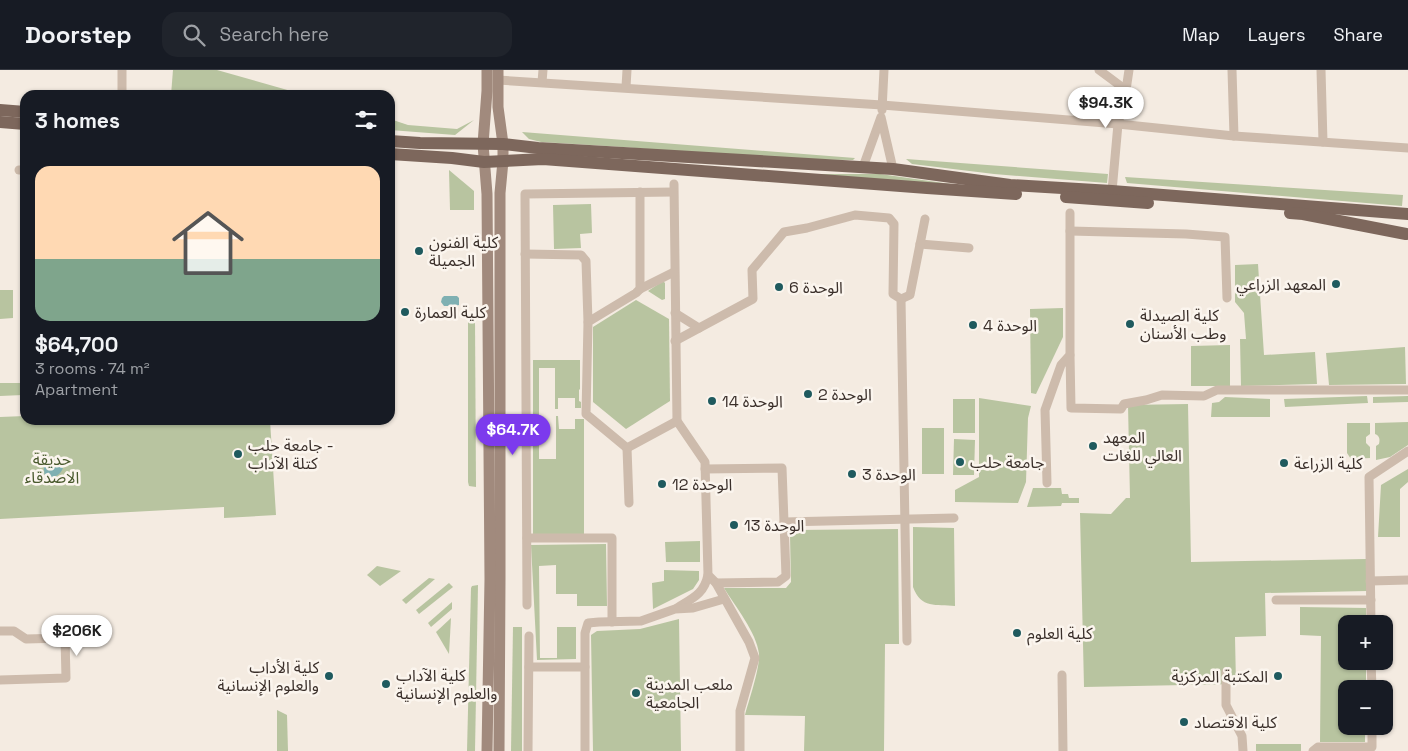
<!DOCTYPE html>
<meta charset="utf-8">
<style>
:root{--surface:#171b24;--page:#20242c;--text:#f1f3f6;--muted:#9ea1a6;--line:#363941;--accent:#7c3aed}
body{margin:0;font-family:"Space Grotesk","Noto Sans Arabic",sans-serif;background:var(--page);color:var(--text);height:100vh;display:flex;flex-direction:column;font-size:19px;white-space:nowrap}
*{box-sizing:border-box;margin:0}
p{font-size:16px;color:var(--muted)}
.icon{flex:none;width:28px;height:28px;fill:none;stroke:currentColor;stroke-width:2;stroke-linecap:round;stroke-linejoin:round}
.map{position:relative;flex:1;overflow:hidden}
.side{position:absolute;left:20px;top:20px;width:375px;height:335px;display:flex;flex-direction:column;background:var(--surface);border-radius:15px;box-shadow:0 1px 4px #0004}
.side>*{flex:none}
.fabs{position:absolute;left:1338px;top:545px;display:grid;gap:10px}
.fabs a{display:grid;place-items:center;width:55px;height:55px;border-radius:10px;background:var(--surface);box-shadow:0 1px 4px #0004;font-size:25px}
.price{position:absolute;translate:-50% -42px;padding:0 11px;border-radius:18px;background:#fff;color:#222;font-size:16px;line-height:32px;filter:drop-shadow(0 1px 2px #0008)}
.price::after{content:'';position:absolute;left:50%;top:30px;width:15px;height:11px;margin-left:-8px;background:inherit;clip-path:polygon(0 0,100% 0,50% 100%)}
.price.on{background:var(--accent);color:#fff}
ul{padding:0;list-style:none}
li{display:grid;align-content:center;gap:10px;height:265px;padding:0 15px}
li span{display:grid;place-items:center;height:155px;border-radius:15px;color:#555}
li>.icon{margin-inline-start:auto}
span .icon{width:90px;height:90px;fill:#fffc;stroke-width:1}
li b{font-size:21px}
h2{display:flex;justify-content:space-between;align-items:center;height:60px;padding:0 15px;font-size:21px}
header{display:flex;align-items:center;gap:30px;box-sizing:border-box;height:70px;padding:0 25px;background:var(--surface);border-bottom:1px solid var(--line)}
header strong{font-size:24px}
nav{display:flex;gap:28px;margin-inline-start:auto;font-size:18px}
.search{width:350px;height:45px;background:var(--page);display:flex;align-items:center;gap:12px;box-sizing:border-box;padding:0 18px;border-radius:15px;color:var(--muted);font-size:19px}
.map>svg:first-child{display:block}
.green{fill:#b8c4a0}
.water{fill:#7fb0b2}
.lines{fill:none;stroke-linecap:round;stroke-linejoin:round}
.street{stroke:#cdbbac;stroke-width:9}
.secondary{stroke:#a18a7d;stroke-width:11}
.primary{stroke:#7d675c;stroke-width:12}
.poi-dot{fill:#1f5a5e;stroke:#fbf5ee;stroke-width:2}
.labels{text-anchor:middle;dominant-baseline:central;stroke-width:5;stroke-linejoin:round;paint-order:stroke}
.poi-label{font-size:16px;fill:#3b302b;stroke:#fbf5ee;text-anchor:start}
.park-label{font-size:16px;fill:#4a5a2e;stroke:#fbf5ee}
</style>
<header>
<strong>Doorstep</strong>
<div class="search"><svg class="icon" aria-label="search" viewBox="0 0 24 24"><circle cx="10" cy="10" r="6"/><path d="M15 15l6 6"/></svg>Search here</div>
<nav><a>Map</a><a>Layers</a><a>Share</a></nav>
</header>
<div class="map">
<svg width="1408" height="681" viewBox="0 0 1408 681">
<rect width="100%" height="100%" fill="#f4ebe1"/>
<g class="green">
<polygon points="173,0 217,0 305,25 171,25"/>
<polygon points="390,49 408,55 457,59 474,50 455,65 390,60"/>
<polygon points="522,62 855,88 853,90 766,89 623,77 541,72 529,69"/>
<polygon points="906,89 1108,104 1107,113 994,104 912,94"/>
<polygon points="449,100 474,121 474,140 450,140"/>
<polygon points="784,104 880,104 993,120"/>
<polygon points="1125,107 1403,125 1402,136 1127,113"/>
<polygon points="591,134 592,163 580,164 581,178 554,179 553,135"/>
<polygon points="1258,194 1264,285 1315,282 1317,314 1241,316 1240,269 1246,269 1244,243 1235,232 1235,195"/>
<polygon points="663,211 665,213 665,229 662,230 648,221"/>
<polygon points="0,220 13,220 13,248 0,249"/>
<polygon points="636,230 669,249 670,331 626,359 593,332 593,257"/>
<polygon points="1063,238 1063,267 1036,324 1031,323 1030,239"/>
<polygon points="472,250 475,250 476,417 469,416 468,412 468,252"/>
<polygon points="1230,275 1230,316 1191,316 1191,276"/>
<polygon points="1405,277 1406,314 1329,315 1326,283"/>
<polygon points="533,290 580,290 580,319 579,320 579,331 581,332 581,338 575,338 575,328 558,328 558,339 555,339 555,298 539,298 539,389 556,389 556,346 558,346 559,359 575,359 575,349 584,349 584,464 533,464"/>
<polygon points="0,313 23,313 23,325 0,326"/>
<polygon points="1367,326 1368,333 1285,337 1284,329"/>
<polygon points="1408,326 1408,332 1373,333 1373,327"/>
<polygon points="1225,327 1270,329 1270,347 1211,347 1212,333 1219,332"/>
<polygon points="979,328 1031,336 1028,348 1026,412 1018,433 955,432 955,420 979,407"/>
<rect x="953" y="329" width="22" height="34"/>
<polygon points="1188,334 1191,492 1366,489 1367,521 1265,523 1266,566 1235,567 1236,614 1084,617 1080,443 1111,444 1126,428 1130,428 1128,335"/>
<polygon points="25,346 25,350 270,350 276,445 224,448 224,437 0,449 0,347"/>
<path d="M1408 352V375L1390 387 1376 390V376L1379 374C1380 370 1380 366 1375 364V353Z"/>
<polygon points="1347,353 1370,353 1370,364 1366,367 1366,373 1370,377 1370,388 1351,389 1347,383"/>
<rect x="922" y="358" width="22" height="46"/>
<polygon points="954,369 975,370 974,405 953,405"/>
<polygon points="1408,399 1408,412 1400,419 1400,467 1378,467 1381,415"/>
<polygon points="1033,418 1061,418 1062,424 1068,424 1069,428 1079,428 1079,433 1062,433 1061,436 1027,437"/>
<path d="M913 457 954 458 955 536C936 534 921 539 913 517Z"/>
<path d="M898 459 899 574H885L884 681H804L805 646 745 645C749 630 760 598 759 584 757 563 735 536 724 518H786L791 512 790 465 792 461 795 460Z"/>
<polygon points="700,471 700,492 666,492 665,472"/>
<polygon points="606,474 607,536 577,536 577,524 556,524 556,495 539,496 540,588 557,588 557,557 576,557 576,589 537,590 531,475"/>
<polygon points="377,496 401,501 380,516 367,505"/>
<polygon points="664,500 699,501 699,510 693,519 653,539 652,513 664,511"/>
<polygon points="429,508 435,509 406,534 402,530"/>
<polygon points="449,513 453,517 419,544 416,540"/>
<polygon points="478,515 475,681 467,681 471,518 472,516"/>
<polygon points="452,532 452,539 431,557 428,553"/>
<polygon points="1300,537 1366,538 1366,554 1346,554 1346,591 1366,591 1366,619 1346,619 1346,656 1365,656 1365,672 1320,672 1321,566 1300,565"/>
<polygon points="451,548 449,584 436,562"/>
<polygon points="679,549 681,681 593,681 591,565 597,561 640,559"/>
<polygon points="513,557 522,557 522,681 511,681"/>
<polygon points="277,640 287,645 288,681 277,681"/>
<rect x="1256" y="674" width="45" height="7"/>
</g>
<g class="water">
<polygon points="444,226 457,226 459,228 459,235 456,236 444,236 441,232 442,228"/>
<path d="M50 390 57 393 63 398C60 406 53 408 45 408L43 391Z"/>
</g>
<g class="lines">
<g class="street">
<polyline points="1099,0 1126,20"/>
<polyline points="1232,0 1234,66"/>
<polyline points="1321,0 1323,72"/>
<polyline points="498,10 882,35 1118,54 1234,66 1408,78"/>
<polyline points="542,12 543,0"/>
<polyline points="626,17 627,0"/>
<polyline points="122,25 122,0"/>
<polyline points="882,40 884,0"/>
<polyline points="863,97 881,47 893,99"/>
<polyline points="19,100 25,100"/>
<polyline points="674,114 677,351 705,392 708,505 716,513 749,572 755,588 740,641 740,681"/>
<polyline points="1112,121 1118,54 1126,20 1129,0"/>
<polyline points="640,122 640,219 636,223 588,252 586,344 627,378 677,351"/>
<polyline points="1070,161 1186,164 1225,167 1227,228"/>
<polyline points="920,174 969,178"/>
<polyline points="525,184 581,185 586,191 588,252"/>
<polyline points="640,219 674,202"/>
<polyline points="901,229 910,225 925,149"/>
<polyline points="675,243 699,258"/>
<polyline points="675,271 753,229 752,200 784,162 807,158 855,145 889,148 894,154 893,224 901,229 907,571"/>
<polyline points="1070,285 1071,338 1121,339 1124,334 1146,330 1162,325 1204,326 1217,320 1408,320"/>
<polyline points="627,378 629,433"/>
<polyline points="705,399 782,398 784,452"/>
<polyline points="1047,413 1045,340 1061,295 1070,285 1070,143"/>
<polyline points="527,468 612,468 612,552"/>
<polyline points="1370,511 1408,510"/>
<polyline points="716,513 778,512 786,506 784,452 954,448"/>
<polyline points="1276,530 1371,530"/>
<polyline points="527,535 525,124 673,122"/>
<path d="M677 538C693 528 704 524 708 505"/>
<polyline points="1371,554 1369,407 1408,381"/>
<polyline points="0,561 14,561 26,569 65,568 66,608 0,610"/>
<polyline points="1371,591 1372,619"/>
<polyline points="529,597 585,597"/>
<polyline points="1226,602 1226,635 1242,666 1243,681"/>
<polyline points="1062,605 1063,681"/>
<polyline points="528,681 529,566"/>
<polyline points="585,681 585,563 588,553 599,552 641,551 675,539 693,538 724,529"/>
<polyline points="1313,681 1318,677 1372,677 1372,656"/>
</g>
<g class="secondary">
<polyline points="498,0 498,37 503,74 503,91 500,123 500,509 499,681"/>
<polyline points="487,681 490,509 487,124 483,74 487,21 487,0"/>
</g>
<g class="primary">
<polyline points="0,40 25,42"/>
<polyline points="0,52 25,54"/>
<polyline points="390,71 420,73 503,74 538,78 893,99 1010,115 1112,121 1408,144"/>
<polyline points="390,84 452,88 484,92 543,89 927,118 1016,124"/>
<polyline points="1066,127 1148,133"/>
<polyline points="1290,143 1303,144 1406,164"/>
</g>
</g>
<g class="poi-dot">
<circle cx="419" cy="181" r="5"/>
<circle cx="1336" cy="214" r="5"/>
<circle cx="779" cy="217" r="5"/>
<circle cx="405" cy="242" r="5"/>
<circle cx="1130" cy="254" r="5"/>
<circle cx="973" cy="255" r="5"/>
<circle cx="808" cy="324" r="5"/>
<circle cx="712" cy="331" r="5"/>
<circle cx="1093" cy="376" r="5"/>
<circle cx="238" cy="384" r="5"/>
<circle cx="960" cy="392" r="5"/>
<circle cx="1284" cy="393" r="5"/>
<circle cx="852" cy="404" r="5"/>
<circle cx="662" cy="414" r="5"/>
<circle cx="734" cy="455" r="5"/>
<circle cx="1017" cy="563" r="5"/>
<circle cx="329" cy="606" r="5"/>
<circle cx="1278" cy="606" r="5"/>
<circle cx="386" cy="614" r="5"/>
<circle cx="636" cy="623" r="5"/>
<circle cx="1184" cy="652" r="5"/>
</g>
<g class="labels">
<g class="poi-label">
<text x="429" y="172">كلية الفنون<tspan x="429" dy="18">الجميلة</tspan></text>
<text x="1326" y="214" text-anchor="end">المعهد الزراعي</text>
<text x="789" y="217">الوحدة 6</text>
<text x="415" y="242">كلية العمارة</text>
<text x="1140" y="245">كلية الصيدلة<tspan x="1140" dy="18">وطب الأسنان</tspan></text>
<text x="983" y="255">الوحدة 4</text>
<text x="818" y="324">الوحدة 2</text>
<text x="722" y="331">الوحدة 14</text>
<text x="1103" y="367">المعهد<tspan x="1103" dy="18">العالي للغات</tspan></text>
<text x="248" y="375">جامعة حلب -<tspan x="248" dy="18">كتلة الآداب</tspan></text>
<text x="970" y="392">جامعة حلب</text>
<text x="1294" y="393">كلية الزراعة</text>
<text x="862" y="404">الوحدة 3</text>
<text x="672" y="414">الوحدة 12</text>
<text x="744" y="455">الوحدة 13</text>
<text x="1027" y="563">كلية العلوم</text>
<text x="319" y="597" text-anchor="end">كلية الأداب<tspan x="319" dy="18">والعلوم الإنسانية</tspan></text>
<text x="396" y="605">كلية الآداب<tspan x="396" dy="18">والعلوم الإنسانية</tspan></text>
<text x="1268" y="606" text-anchor="end">المكتبة المركزية</text>
<text x="646" y="614">ملعب المدينة<tspan x="646" dy="18">الجامعية</tspan></text>
<text x="1194" y="652">كلية الاقتصاد</text>
</g>
<g class="park-label">
<text x="52" y="389">حديقة<tspan x="52" dy="18">الاصدقاء</tspan></text>
</g>
</g>
</svg>
<div class="fabs">
<a>+</a>
<a>−</a>
</div>
<b class="price" style="left:1106px;top:59px">$94.3K</b>
<b class="price on" style="left:513px;top:386px">$64.7K</b>
<b class="price" style="left:77px;top:587px">$206K</b>
<section class="side">
<h2>3 homes<svg class="icon" aria-label="filters" viewBox="0 0 24 24"><path d="M4 7h16M4 17h16"/><circle cx="9" cy="7" r="2"/><circle cx="15" cy="17" r="2"/></svg></h2>
<ul>
<li><span style="background:linear-gradient(#ffd9b3 60%,#7fa58c 0)"><svg class="icon" aria-label="home" viewBox="0 0 24 24"><path d="M3 11l9-7 9 7M6 9v11h12V9"/></svg></span><div><b>$64,700</b><p>3 rooms · 74 m²</p><p>Apartment</p></div></li>
</ul>
</section>
</div>
